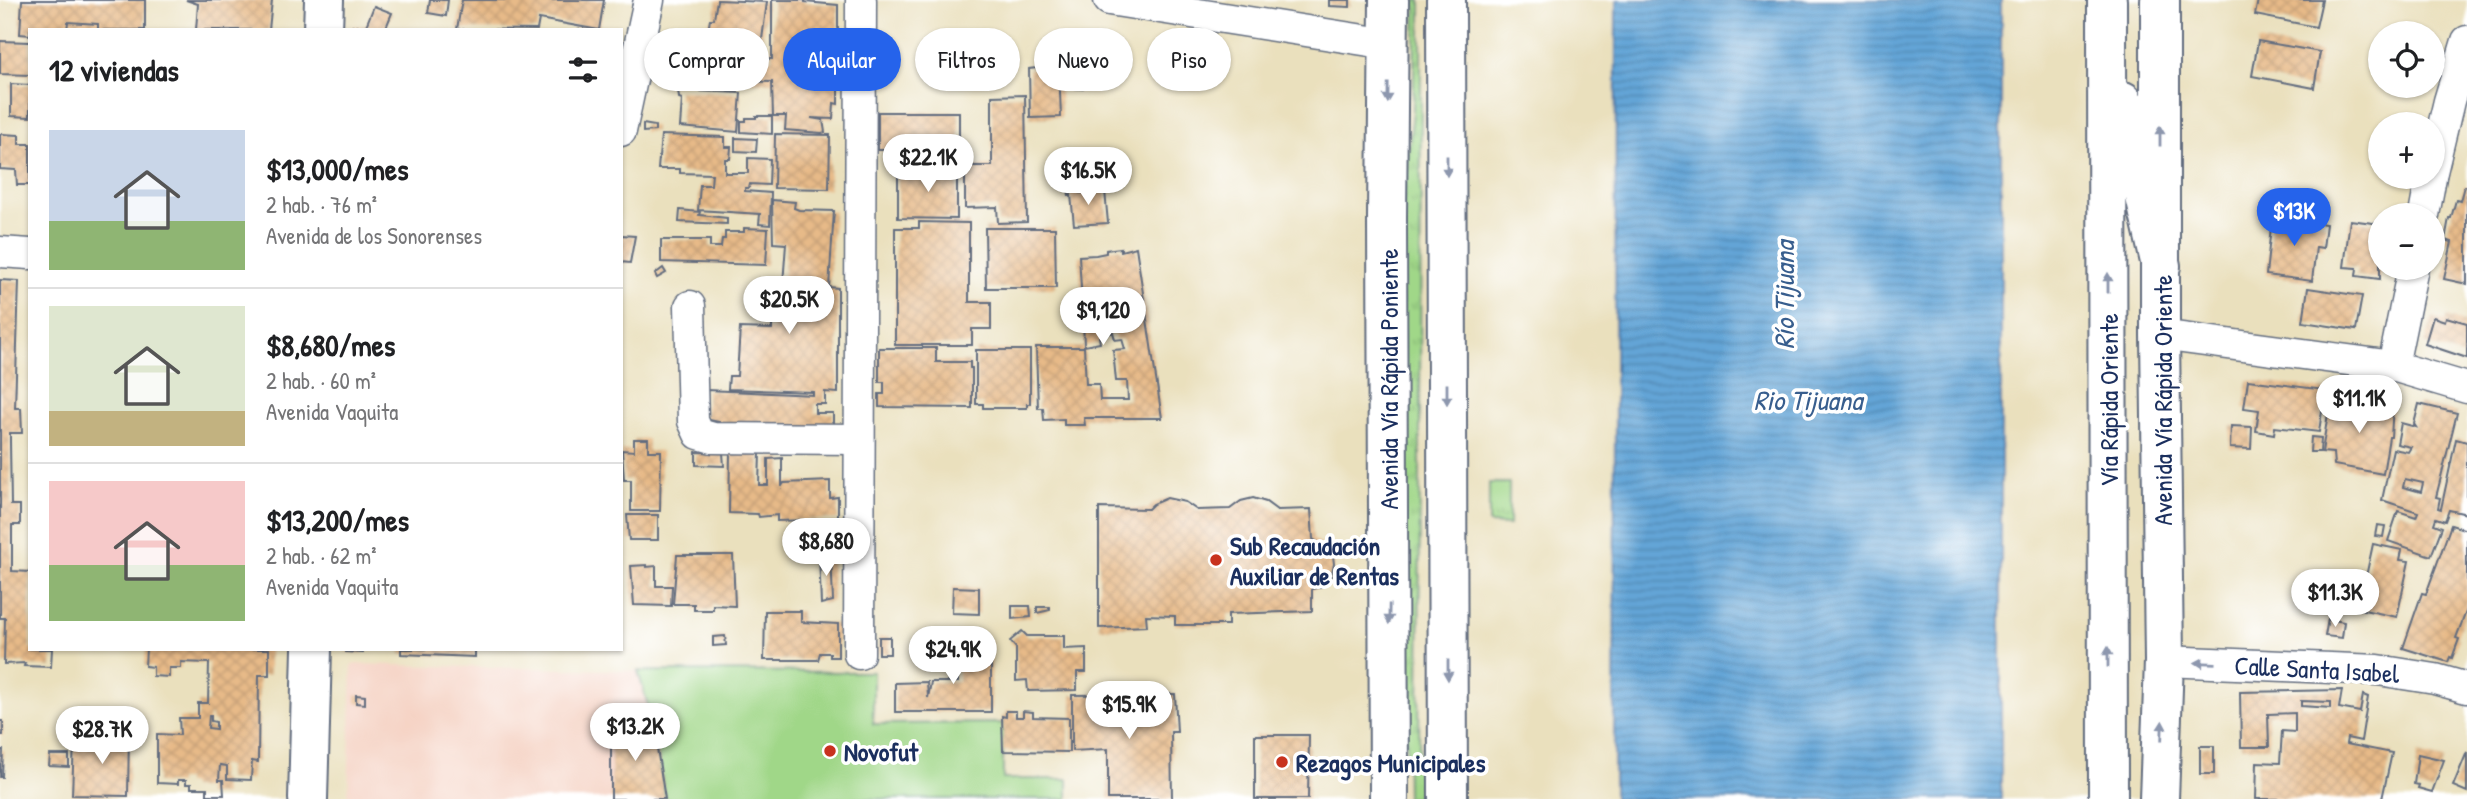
<!DOCTYPE html>
<html lang="es">
<meta charset="utf-8">
<style>
:root{--surface:#fff;--page:#f6f6f6;--text:#202124;--muted:#757577;--line:#e0e0e0;--accent:#2563eb}
body{margin:0;font-family:"Patrick Hand",sans-serif;background:var(--page);color:var(--text);height:100vh;display:flex;flex-direction:column;font-size:26px;white-space:nowrap}
*{box-sizing:border-box;margin:0}
p{font-size:23px;color:var(--muted)}
.icon{flex:none;width:38px;height:38px;fill:none;stroke:currentColor;stroke-width:2;stroke-linecap:round;stroke-linejoin:round}
.map{position:relative;flex:1;overflow:hidden}
.panel{position:absolute;left:28px;top:28px;width:595px;height:623px;display:flex;flex-direction:column;background:var(--surface);border-radius:0px;box-shadow:0 2px 5px #0004}
.panel>*{flex:none}
.hud{position:absolute;left:644px;top:28px;width:665px;height:63px;display:flex;gap:14px}
.tools{position:absolute;left:2368px;top:21px;display:grid;gap:14px}
.tools a{display:grid;place-items:center;width:77px;height:77px;border-radius:50%;background:var(--surface);box-shadow:0 2px 5px #0004;font-size:35px}
.price{position:absolute;translate:-50% -60px;padding:0 16px;border-radius:24px;background:#fff;color:#222;font-size:23px;line-height:46px;filter:drop-shadow(0 2px 4px #0008)}
.price::after{content:'';position:absolute;left:50%;top:42px;width:21px;height:16px;margin-left:-10px;background:inherit;clip-path:polygon(0 0,100% 0,50% 100%)}
.price.on{background:var(--accent);color:#fff}
ul{padding:0;list-style:none}
li{display:flex;align-items:center;gap:21px;height:175px;padding:0 21px}
li+li{border-top:2px solid var(--line)}
li span{display:grid;place-items:center;flex:none;width:196px;height:140px;border-radius:0px;color:#555}
li>.icon{margin-inline-start:auto}
span .icon{width:84px;height:84px;fill:#fffc;stroke-width:1}
li b{font-size:30px}
h2{display:flex;justify-content:space-between;align-items:center;height:84px;padding:0 21px;font-size:30px}
.tag{padding:0 24px;border-radius:32px;background:var(--surface);box-shadow:0 2px 5px #0004;font-size:24px;line-height:63px}
.tag.on{background:var(--accent);color:#fff}
.map>svg:first-child{display:block}
.built{fill:#f5d2c3}
.grass{fill:url(#grass-tufts);stroke:#5e8373;stroke-width:2}
.garden{fill:#a0d788;stroke:#5e8373;stroke-width:2}
.water{fill:url(#water-rules);stroke:#3f6a9a;stroke-width:2}
.building{fill:url(#building-cross-hatch);fill-rule:evenodd}
.lines{fill:none;stroke-linecap:round;stroke-linejoin:round}
.street-casing{stroke:#636d7f;stroke-width:33}
.secondary-casing{stroke:#636d7f;stroke-width:42}
.highway-casing{stroke:#636d7f;stroke-width:42}
.street{stroke:#fff;stroke-width:30}
.secondary{stroke:#fff;stroke-width:38}
.highway{stroke:#fff;stroke-width:38}
.oneway{fill:#8d97ae}
.poi-dot{fill:#c8321e;stroke:#fff;stroke-width:2.5}
.labels{text-anchor:middle;dominant-baseline:central;stroke-width:7;stroke-linejoin:round;paint-order:stroke}
.street-label{font-size:26px;fill:#1b2f5e;stroke:#fff}
.poi-label{font-size:26px;font-weight:bold;fill:#1b2f5e;stroke:#fff;text-anchor:start}
.water-label{font-size:28px;font-style:italic;fill:#385e8e;stroke:#fff}
</style>
<div class="map">
<svg width="2467" height="799" viewBox="0 0 2467 799">
<defs>
<pattern id="grass-tufts" width="24" height="20" patternUnits="userSpaceOnUse" patternTransform="scale(1.75)"><rect width="24" height="20" fill="#a0d788"/><path d="M3 7l-1-3M5 7V3M7 7l1-3M15 17l-1-3M17 17v-4M19 17l1-3" fill="none" stroke="#89b978"/></pattern>
<pattern id="water-rules" width="6" height="5" patternUnits="userSpaceOnUse" patternTransform="scale(1.75)"><rect width="6" height="5" fill="#63a5d7"/><path d="M0 2.5h6" fill="none" stroke="#5187b2"/></pattern>
<pattern id="building-cross-hatch" width="8" height="8" patternUnits="userSpaceOnUse" patternTransform="scale(1.75)"><rect width="8" height="8" fill="#e7ba88"/><path d="M0 0l8 8M0 8l8-8" fill="none" stroke="#c6a078"/></pattern>
</defs>
<rect width="100%" height="100%" fill="#fff"/>
<filter id="ink" filterUnits="userSpaceOnUse"><feTurbulence type="fractalNoise" baseFrequency=".0143" numOctaves="2"/><feDisplacementMap in="SourceGraphic" scale="14" xChannelSelector="R" yChannelSelector="G"/><feConvolveMatrix kernelMatrix="1 2 1 2 8 2 1 2 1" color-interpolation-filters="sRGB"/></filter>
<filter id="wash" filterUnits="userSpaceOnUse"><feTurbulence type="fractalNoise" baseFrequency=".00686" numOctaves="4" result="noise"/><feDisplacementMap in="SourceGraphic" scale="28" xChannelSelector="R" yChannelSelector="G"/><feGaussianBlur stdDeviation="1.57" result="paint"/><feColorMatrix in="noise" values="0 0 0 0 0 0 0 0 0 0 0 0 0 0 0 0 0 1.4 0 .05"/><feComposite in="paint" operator="in"/></filter>
<g filter="url(#wash)">
<rect width="100%" height="100%" fill="#eae0bd"/>
<polygon class="built" points="352,664 638,671 653,723 665,799 348,799"/>
<g class="grass">
<polygon points="1416,0 1421,0 1421,57 1419,799 1407,799 1401,217 1413,112"/>
<polygon points="1489,483 1509,483 1509,525 1489,524"/>
</g>
<polygon class="garden" points="638,671 873,672 873,724 1003,723 1003,779 1068,779 1068,799 665,799 653,723"/>
<polygon class="water" points="1616,0 2001,0 2001,799 1614,799"/>
<g id="blocks">
<g class="building">
<polygon points="22,0 145,0 145,30 98,30 98,24 68,22 67,30 30,30 30,35 20,34"/>
<polygon points="186,0 272,0 269,30 196,30 198,4"/>
<polygon points="430,0 448,0 446,16 428,13"/>
<polygon points="462,0 604,0 599,30 539,19 537,30 457,29"/>
<polygon points="717,0 767,2 761,47 750,45 748,58 772,59 772,0 805,0 805,2 838,5 838,104 834,103 833,119 811,118 823,120 825,132 822,133 785,130 786,116 773,116 772,82 742,81 744,57 705,51 710,19 714,19"/>
<polygon points="1329,0 1350,0 1350,7 1329,6"/>
<polygon points="2258,0 2322,0 2316,27 2255,15"/>
<polygon points="374,6 392,13 385,30 353,30 353,26 366,26"/>
<polygon points="657,30 687,36 683,57 653,51"/>
<polygon points="0,41 30,42 30,75 0,74"/>
<polygon points="2258,41 2320,52 2314,88 2252,76"/>
<polygon points="1065,50 1086,52 1083,89 1061,87"/>
<polygon points="1054,66 1053,69 1059,68 1061,117 1030,118 1029,69"/>
<polygon points="11,84 30,85 30,117 11,116"/>
<polygon points="678,90 741,93 738,132 680,127 682,99 679,98"/>
<polygon points="1025,95 1027,222 998,223 997,207 965,208 965,166 992,166 992,96"/>
<polygon points="878,112 959,112 959,165 917,165 916,150 878,150"/>
<polygon points="756,116 772,116 772,134 741,132 741,121 746,121 746,118 756,118"/>
<polygon points="643,124 655,126 655,131 643,132"/>
<polygon points="0,134 19,135 19,144 30,144 30,185 17,185 16,170 0,169"/>
<polygon points="775,134 830,135 829,189 774,188"/>
<polygon points="661,135 725,137 725,147 731,147 730,159 725,159 725,173 748,173 748,158 770,159 769,185 750,184 749,188 745,188 745,191 771,193 770,225 759,224 760,214 698,210 700,185 711,185 712,174 680,173 680,169 658,169"/>
<polygon points="735,138 757,139 756,152 735,151"/>
<polygon points="898,169 957,169 957,219 898,218"/>
<polygon points="1079,185 1080,193 1105,191 1108,223 1074,225 1071,195 1069,196 1068,186"/>
<polygon points="2464,186 2467,186 2467,284 2444,279 2452,242 2445,240 2449,218 2451,218 2456,200 2460,201"/>
<polygon points="772,200 795,202 794,208 799,210 834,211 829,287 838,288 838,393 825,392 825,404 815,404 815,413 833,413 833,425 769,433 705,419 707,390 813,395 813,392 728,389 729,376 737,376 740,328 772,329 772,287 817,288 783,284 786,244 773,243"/>
<polygon points="680,210 700,212 699,215 727,218 727,224 679,222"/>
<polygon points="2272,217 2326,224 2323,248 2316,247 2312,281 2266,275"/>
<polygon points="2350,220 2380,224 2380,279 2356,276 2357,268 2344,267"/>
<polygon points="919,222 969,223 969,302 991,302 991,329 972,329 972,345 895,345 895,228 919,228"/>
<polygon points="744,228 768,229 766,265 661,262 661,240 710,240 710,247 721,247 722,239 725,239 725,232 744,232"/>
<polygon points="985,228 1055,228 1056,288 986,288"/>
<polygon points="621,235 635,236 630,263 621,262"/>
<polygon points="1136,247 1162,418 1084,418 1085,425 1064,425 1064,419 1044,420 1043,408 1038,408 1036,347 1084,347 1086,384 1099,384 1100,400 1128,400 1127,381 1116,381 1113,350 1125,349 1122,339 1115,340 1113,332 1099,337 1100,343 1084,346 1083,318 1089,317 1087,310 1090,309 1090,303 1082,303 1079,256 1096,255 1106,253 1106,250 1121,248 1121,251"/>
<polygon points="663,268 666,273 657,278 655,274"/>
<polygon points="0,280 19,281 15,408 21,408 22,433 10,433 10,442 11,505 20,505 20,525 12,525 12,571 30,572 30,649 52,649 51,667 24,666 25,663 4,664 5,618 0,618"/>
<polygon points="2308,288 2362,296 2356,330 2303,322"/>
<polygon points="2433,317 2445,321 2446,317 2467,323 2467,358 2425,344"/>
<polygon points="879,348 936,348 936,362 970,362 970,368 972,368 972,408 879,407 879,394 884,394 884,382 879,382"/>
<polygon points="976,350 1030,350 1030,404 1027,404 1027,408 983,408 983,404 976,404"/>
<polygon points="2248,380 2325,390 2319,432 2275,427 2274,434 2256,431 2259,410 2244,408"/>
<polygon points="2348,398 2393,405 2391,437 2389,437 2383,474 2334,465 2333,453 2322,452 2329,407 2346,410"/>
<path d="M2419 404 2457 413 2436 497 2440 498 2438 508 2441 509 2456 439 2467 442V514L2449 510 2445 521 2436 518 2434 524 2442 527 2431 556 2388 541 2398 511 2416 517 2418 512 2382 500 2393 449 2408 452 2411 447 2397 444 2401 423 2416 427 2414 424ZM2405 479 2423 483 2421 492 2403 487Z"/>
<polygon points="2231,426 2252,427 2251,449 2230,448"/>
<polygon points="2311,437 2321,438 2320,452 2310,452"/>
<polygon points="634,439 648,439 648,451 661,451 660,511 631,511 631,480 624,480 622,450 634,451"/>
<polygon points="696,452 723,453 724,466 696,465"/>
<polygon points="730,453 760,453 759,485 768,485 768,459 782,458 782,486 784,483 830,481 830,498 838,497 838,519 777,521 777,515 759,517 758,514 729,513"/>
<polygon points="1253,498 1266,502 1277,510 1311,509 1313,539 1327,549 1333,556 1334,564 1331,576 1327,582 1320,587 1312,589 1312,611 1228,614 1228,625 1175,625 1175,616 1146,615 1147,626 1099,628 1099,508 1148,509 1153,504 1167,498 1185,502 1197,510 1230,509 1241,501"/>
<polygon points="627,515 658,515 658,540 629,540"/>
<polygon points="2377,525 2385,526 2383,537 2375,536"/>
<polygon points="2451,525 2467,530 2467,609 2456,638 2459,639 2452,658 2450,657 2448,662 2403,648 2422,593 2426,594"/>
<polygon points="2373,544 2402,550 2400,560 2409,561 2397,617 2359,609"/>
<polygon points="819,553 831,553 833,601 821,604"/>
<polygon points="677,555 733,555 735,606 713,605 713,610 694,610 694,604 673,604"/>
<polygon points="647,565 647,567 656,566 656,586 672,586 671,606 634,605 631,566"/>
<polygon points="953,587 979,588 979,614 952,613"/>
<polygon points="1012,606 1030,606 1031,617 1012,619"/>
<polygon points="1037,607 1050,607 1050,610 1037,613"/>
<polygon points="765,611 801,611 801,622 838,624 838,657 830,657 830,653 820,653 818,660 764,660"/>
<polygon points="2328,619 2344,622 2342,638 2325,636"/>
<polygon points="1022,631 1027,636 1064,636 1064,649 1086,648 1086,672 1077,672 1077,690 1028,691 1027,680 1016,681 1016,648 1010,641"/>
<polygon points="725,636 726,645 713,646 713,637"/>
<rect x="879" y="637" width="11" height="17"/>
<polygon points="942,638 942,663 922,664 924,639"/>
<polygon points="958,641 991,641 991,712 895,712 895,683 927,682 928,698 931,682 958,682"/>
<path d="M146 649H269V675H259L258 762 252 761 251 780 227 779V766L220 765 219 780H223L224 795H207V788H191V784H186V780H178V784L157 783V734L180 735 179 718H198V703H208L209 663 181 662V668H169V677L153 676V667L145 666ZM209 716H211V721L216 722V729L208 728Z"/>
<polygon points="346,649 363,649 363,653 346,652"/>
<polygon points="401,649 475,649 475,657 401,654"/>
<path d="M2342 690 2339 708 2360 712 2363 695 2368 697 2361 741 2347 738 2346 744 2392 753 2382 799H2256L2257 762 2280 763 2282 731 2295 732V713L2268 714 2269 747H2241L2240 692ZM2301 701 2331 702V708L2301 706Z"/>
<polygon points="1175,694 1177,732 1171,732 1172,799 1108,799 1108,749 1072,751 1072,695"/>
<polygon points="356,695 365,696 365,704 356,703"/>
<polygon points="1006,711 1016,711 1016,717 1023,717 1023,711 1033,712 1033,717 1069,718 1069,752 1003,751 1002,716 1006,717"/>
<rect x="0" y="721" width="3" height="14"/>
<polygon points="611,723 653,723 665,799 611,799"/>
<polygon points="108,731 129,732 128,796 72,795 74,740 94,740 102,738 102,740 105,740 104,738 107,738"/>
<polygon points="1255,735 1309,735 1308,799 1255,799"/>
<rect x="2200" y="746" width="14" height="28"/>
<polygon points="0,750 3,750 2,777 0,777"/>
<polygon points="2467,752 2467,792 2453,786"/>
<polygon points="2418,754 2444,760 2432,792 2418,788 2419,785 2414,784"/>
<polygon points="50,755 69,755 69,767 49,766"/>
</g>
</g>
</g>
<g filter="url(#ink)">
<use href="#blocks" fill-opacity="0" stroke="#636d7f" stroke-width="2"/>
<g class="lines">
<defs>
<g id="street">
<polyline points="1109,0 1389,44"/>
<polyline points="621,131 649,0"/>
<polyline points="2432,172 2449,101 2467,41"/>
<polyline points="2424,215 2431,177"/>
<polyline points="0,252 30,254"/>
<polyline points="690,306 693,421 699,434 713,438 859,439"/>
<polyline points="2160,335 2393,366 2467,388"/>
<polyline points="2393,366 2413,268"/>
<polyline points="859,654 861,0"/>
<polyline points="2164,661 2378,670 2435,679 2467,688"/>
</g>
<g id="secondary">
<polyline points="1389,0 1387,217 1389,799"/>
<polyline points="323,30 324,0"/>
<polyline points="308,799 312,649"/>
<polyline points="2159,799 2164,661 2160,335 2160,0"/>
</g>
<g id="highway">
<polyline points="1446,0 1448,799"/>
<polyline points="2107,0 2108,799"/>
<polyline points="2123,101 2161,266"/>
</g>
</defs>
<use href="#street" class="street-casing"/>
<use href="#secondary" class="secondary-casing"/>
<use href="#highway" class="highway-casing"/>
<use href="#street" class="street"/>
<use href="#secondary" class="secondary"/>
<use href="#highway" class="highway"/>
</g>
<defs><path id="oneway-solid" d="M-6-.8H1V-3.2L6.5 0L1 3.2V.8H-6Z" transform="scale(1.75)"/></defs>
<g class="oneway">
<use href="#oneway-solid" transform="translate(1388 93) rotate(91)"/>
<use href="#oneway-solid" transform="translate(2160 136) rotate(-90)"/>
<use href="#oneway-solid" transform="translate(1447 166) rotate(90)"/>
<use href="#oneway-solid" transform="translate(2108 283) rotate(-90)"/>
<use href="#oneway-solid" transform="translate(1447 394) rotate(90)"/>
<use href="#oneway-solid" transform="translate(1389 614) rotate(91)"/>
<use href="#oneway-solid" transform="translate(2108 657) rotate(-90)"/>
<use href="#oneway-solid" transform="translate(2205 663) rotate(-178)"/>
<use href="#oneway-solid" transform="translate(1448 670) rotate(90)"/>
<use href="#oneway-solid" transform="translate(2162 731) rotate(-88)"/>
</g>
</g>
<g class="poi-dot">
<circle cx="1216" cy="560" r="7"/>
<circle cx="830" cy="751" r="7"/>
<circle cx="1282" cy="762" r="7"/>
</g>
<g class="labels">
<g class="street-label">
<text transform="translate(1388 379) rotate(-90)">Avenida Vía Rápida Poniente</text>
<text transform="translate(2108 400) rotate(-90)">Vía Rápida Oriente</text>
<text transform="translate(2162 400) rotate(-90)">Avenida Vía Rápida Oriente</text>
<text transform="translate(2317 669) rotate(3)">Calle Santa Isabel</text>
</g>
<g class="poi-label">
<text x="1230" y="545">Sub Recaudación<tspan x="1230" dy="30">Auxiliar de Rentas</tspan></text>
<text x="844" y="751">Novofut</text>
<text x="1296" y="762">Rezagos Municipales</text>
</g>
<g class="water-label">
<text transform="translate(1784 295) rotate(-90)">Río Tijuana</text>
<text x="1808" y="400">Rio Tijuana</text>
</g>
</g>
</svg>
<div class="tools">
<a><svg class="icon" aria-label="locate" viewBox="0 0 24 24"><circle cx="12" cy="12" r="6"/><path d="M12 2v4M12 18v4M2 12h4M18 12h4"/></svg></a>
<a>+</a>
<a>−</a>
</div>
<b class="price" style="left:928px;top:194px">$22.1K</b>
<b class="price" style="left:1088px;top:207px">$16.5K</b>
<b class="price on" style="left:2294px;top:248px">$13K</b>
<b class="price" style="left:789px;top:336px">$20.5K</b>
<b class="price" style="left:1103px;top:347px">$9,120</b>
<b class="price" style="left:2359px;top:435px">$11.1K</b>
<b class="price" style="left:826px;top:578px">$8,680</b>
<b class="price" style="left:2335px;top:629px">$11.3K</b>
<b class="price" style="left:953px;top:686px">$24.9K</b>
<b class="price" style="left:1129px;top:741px">$15.9K</b>
<b class="price" style="left:635px;top:763px">$13.2K</b>
<b class="price" style="left:102px;top:766px">$28.7K</b>
<div class="hud">
<a class="tag">Comprar</a>
<a class="tag on">Alquilar</a>
<a class="tag">Filtros</a>
<a class="tag">Nuevo</a>
<a class="tag">Piso</a>
</div>
<section class="panel">
<h2>12 viviendas<svg class="icon" aria-label="filters" viewBox="0 0 24 24"><path d="M4 7h16M4 17h16"/><circle cx="9" cy="7" r="2"/><circle cx="15" cy="17" r="2"/></svg></h2>
<ul>
<li><span style="background:linear-gradient(#c9d6e8 65%,#8fb573 0)"><svg class="icon" aria-label="home" viewBox="0 0 24 24"><path d="M3 11l9-7 9 7M6 9v11h12V9"/></svg></span><div><b>$13,000/mes</b><p>2 hab. · 76 m²</p><p>Avenida de los Sonorenses</p></div></li>
<li><span style="background:linear-gradient(#dfe7d0 75%,#c2b280 0)"><svg class="icon" aria-label="home" viewBox="0 0 24 24"><path d="M3 11l9-7 9 7M6 9v11h12V9"/></svg></span><div><b>$8,680/mes</b><p>2 hab. · 60 m²</p><p>Avenida Vaquita</p></div></li>
<li><span style="background:linear-gradient(#f6c9c9 60%,#8fb573 0)"><svg class="icon" aria-label="home" viewBox="0 0 24 24"><path d="M3 11l9-7 9 7M6 9v11h12V9"/></svg></span><div><b>$13,200/mes</b><p>2 hab. · 62 m²</p><p>Avenida Vaquita</p></div></li>
</ul>
</section>
</div>
